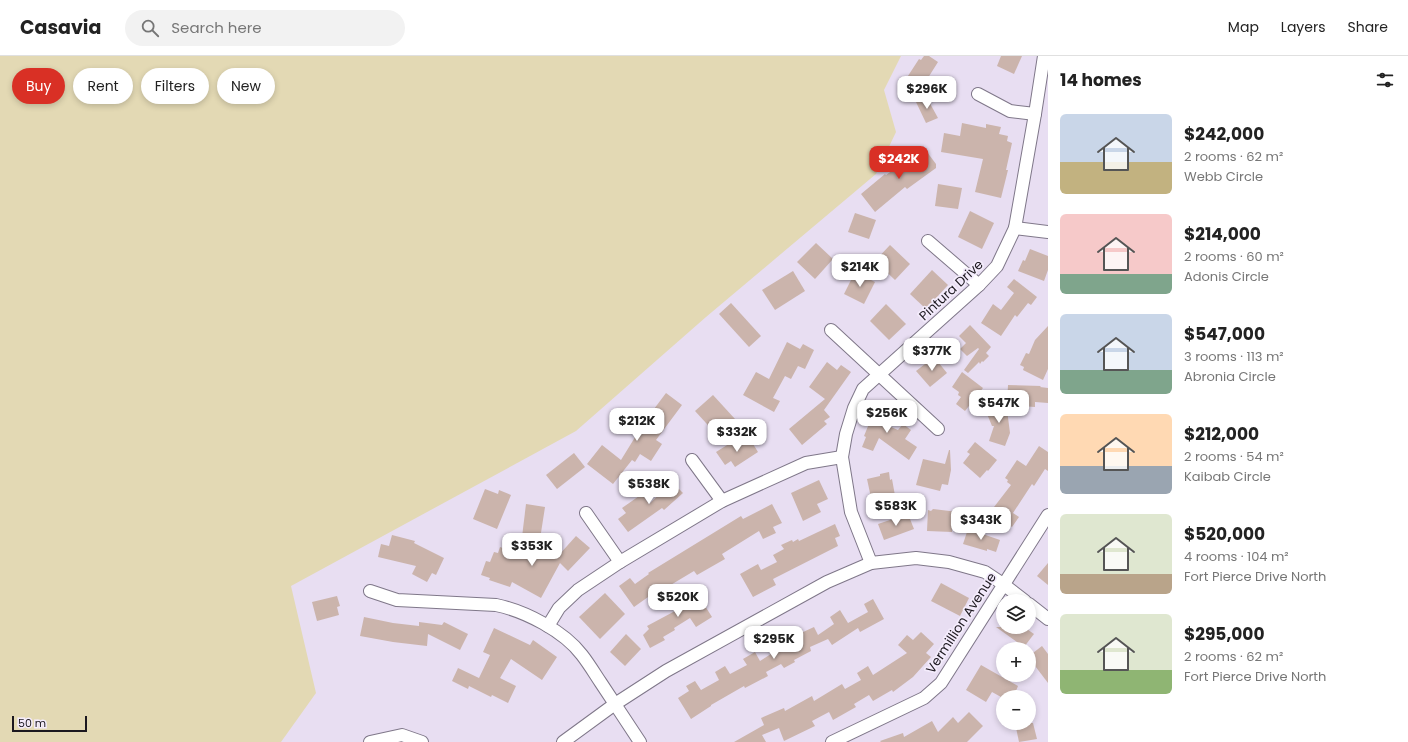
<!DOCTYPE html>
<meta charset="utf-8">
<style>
:root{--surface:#fff;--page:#f2f2f2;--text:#222;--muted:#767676;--line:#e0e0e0;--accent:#d93025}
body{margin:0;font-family:Poppins,sans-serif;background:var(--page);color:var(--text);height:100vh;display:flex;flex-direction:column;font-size:15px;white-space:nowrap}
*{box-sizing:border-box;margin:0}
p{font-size:13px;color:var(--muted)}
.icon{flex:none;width:22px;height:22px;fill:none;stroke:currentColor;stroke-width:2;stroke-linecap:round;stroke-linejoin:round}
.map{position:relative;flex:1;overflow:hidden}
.side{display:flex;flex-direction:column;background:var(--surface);width:360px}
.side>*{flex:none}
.top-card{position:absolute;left:12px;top:12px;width:380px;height:36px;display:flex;gap:8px}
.controls{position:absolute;left:996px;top:538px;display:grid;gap:8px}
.controls a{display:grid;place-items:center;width:40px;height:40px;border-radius:50%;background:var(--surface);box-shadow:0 2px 6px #0003;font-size:20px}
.scale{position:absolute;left:12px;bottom:10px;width:75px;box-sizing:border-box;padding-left:4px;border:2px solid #1c181f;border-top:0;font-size:11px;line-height:14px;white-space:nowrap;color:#1c181f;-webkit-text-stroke:3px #f4ecfc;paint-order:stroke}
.price{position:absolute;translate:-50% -34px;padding:0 9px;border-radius:8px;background:#fff;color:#222;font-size:13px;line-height:26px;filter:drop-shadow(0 1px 2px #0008)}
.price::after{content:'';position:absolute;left:50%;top:24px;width:12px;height:9px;margin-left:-6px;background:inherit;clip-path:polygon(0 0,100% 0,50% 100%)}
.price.selected{background:var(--accent);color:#fff}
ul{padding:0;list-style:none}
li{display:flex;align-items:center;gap:12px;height:100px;padding:0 12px}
li span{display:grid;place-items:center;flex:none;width:112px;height:80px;border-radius:6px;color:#555}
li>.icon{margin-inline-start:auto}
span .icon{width:48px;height:48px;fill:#fffc;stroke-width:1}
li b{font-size:17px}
h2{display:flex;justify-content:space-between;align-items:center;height:48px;padding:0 12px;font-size:17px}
.tag{padding:0 14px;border-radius:18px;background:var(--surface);box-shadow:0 2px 6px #0003;font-size:14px;line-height:36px}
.tag.selected{background:var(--accent);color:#fff}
header{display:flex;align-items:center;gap:24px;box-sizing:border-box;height:56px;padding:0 20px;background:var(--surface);border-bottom:1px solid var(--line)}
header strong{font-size:19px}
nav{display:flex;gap:22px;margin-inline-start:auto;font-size:14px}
.search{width:280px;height:36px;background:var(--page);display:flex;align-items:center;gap:10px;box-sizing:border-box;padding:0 14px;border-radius:22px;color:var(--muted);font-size:15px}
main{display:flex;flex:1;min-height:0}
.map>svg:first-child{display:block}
.sand{fill:#e3d9b4}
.building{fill:#cbb4ac}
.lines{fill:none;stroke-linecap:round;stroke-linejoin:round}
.minor-casing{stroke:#7f7789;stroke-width:14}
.minor{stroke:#fff;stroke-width:12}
.labels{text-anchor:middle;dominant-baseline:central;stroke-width:3.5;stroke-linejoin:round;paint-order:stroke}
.street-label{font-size:13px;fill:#1c181f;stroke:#f4ecfc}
</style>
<header>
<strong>Casavia</strong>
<div class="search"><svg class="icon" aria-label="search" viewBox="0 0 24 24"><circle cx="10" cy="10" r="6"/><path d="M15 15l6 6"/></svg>Search here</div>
<nav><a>Map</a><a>Layers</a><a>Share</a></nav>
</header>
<main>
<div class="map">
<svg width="1048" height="686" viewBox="0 0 1048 686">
<rect width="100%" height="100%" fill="#e8def2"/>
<polygon class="sand" points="0,0 901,0 884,34 896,76 876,118 706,261 576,375 291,530 316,637 281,686 0,686"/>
<g class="building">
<polygon points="924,0 929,0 938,6 921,33 906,23 919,3 921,4"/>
<polygon points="1001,0 1022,0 1014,18 997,10"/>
<polygon points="927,42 938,62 926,67 916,46"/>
<polygon points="962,67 986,72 986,68 1001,71 999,78 1008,80 1007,85 1012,87 1006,114 1008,114 1001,142 975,136 983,103 941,96 944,77 960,80"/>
<polygon points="924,92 936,108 936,112 907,133 905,131 875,156 861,138 885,118 886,119"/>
<polygon points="938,128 962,132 958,153 935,150"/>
<polygon points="970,155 994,167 982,193 958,181"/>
<polygon points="855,157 876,164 869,183 848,176"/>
<polygon points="816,187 833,203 815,223 797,206"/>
<polygon points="890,189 910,208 895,224 875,205"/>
<polygon points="1030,193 1048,200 1048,214 1044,225 1018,215 1023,204 1025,205"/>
<polygon points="932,214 948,229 926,253 910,238"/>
<polygon points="793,215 805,235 775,254 762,234"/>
<polygon points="855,216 875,226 864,248 844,238"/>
<polygon points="1014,223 1037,241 1031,249 1028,247 1017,261 1015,259 1001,280 981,267 993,248 1001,254 1014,237 1007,231"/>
<polygon points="731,247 761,280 749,291 719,258"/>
<polygon points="886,248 906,268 889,284 870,265"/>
<polygon points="970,269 991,291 986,297 989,300 983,306 982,305 980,308 979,306 968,317 964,314 979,293 978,292 967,300 960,293 966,287 959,280"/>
<polygon points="1048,270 1048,313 1043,324 1023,314 1024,311 1020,309 1026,297 1029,298 1035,284"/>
<polygon points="787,286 800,293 803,288 814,294 805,313 798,310 791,323 785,320 773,342 780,345 774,356 743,339 756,316 769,323"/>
<polygon points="934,301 947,317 930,331 916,315"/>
<polygon points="827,306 837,314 841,309 851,316 824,354 830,361 824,365 827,368 802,389 789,373 825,343 809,331"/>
<polygon points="962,316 983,332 965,355 956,348 961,341 958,339 959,336 952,331"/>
<polygon points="1008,329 1041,330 1040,331 1048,332 1048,347 1035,346 1035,351 1007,349"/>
<polygon points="666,337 682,349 656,384 662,388 651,405 640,398 635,406 632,404 613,428 587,408 602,389 621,404 645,365"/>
<polygon points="713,339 735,363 717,379 695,355"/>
<polygon points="1006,346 1010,377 1005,390 989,385 994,370 992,370 985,353"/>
<polygon points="874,349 889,355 884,368 898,374 903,368 911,374 905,383 917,391 909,404 879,382 873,395 862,391 866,381 864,380 871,363 869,362"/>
<polygon points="750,383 758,396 735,411 731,405 725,409 716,396 732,386 735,392"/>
<polygon points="975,386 997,404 988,415 987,414 980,422 963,407 970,398 967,396"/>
<polygon points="1039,390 1048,396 1048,415 1045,413 1034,430 1032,428 1013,457 1019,461 1012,471 992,457 996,452 994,451 1011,429 1007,426 1008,424 1005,422 1017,404 1026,410"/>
<polygon points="949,394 950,394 951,414 948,429 942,428 940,435 916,429 923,403 945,408"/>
<polygon points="574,397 585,411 557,433 546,419"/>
<polygon points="889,416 890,424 892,423 896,445 886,447 886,449 873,451 867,423 880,420 880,418"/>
<polygon points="665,419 683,437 664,454 662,452 628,476 618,463 626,457 622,452 642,438 649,448 663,435 656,428"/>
<polygon points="819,424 828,443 817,448 821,456 803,465 791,437"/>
<polygon points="485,433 498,438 499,434 511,439 497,473 473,463"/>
<polygon points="526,448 545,451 540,483 522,481"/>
<polygon points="772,448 782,467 773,471 776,477 763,483 759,475 722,498 725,503 697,519 694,515 659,536 658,534 634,551 619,530 630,522 635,528 649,518 648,517 741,460 743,463"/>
<polygon points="933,453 958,456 952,461 952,476 927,475 928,454 931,455"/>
<polygon points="908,458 914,473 884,484 878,468"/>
<polygon points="835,468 840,480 835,482 838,490 773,523 776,529 753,541 740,518 758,508 761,514 777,506 773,499 784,493 781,489 792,484 793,486 798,483 799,485"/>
<polygon points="968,473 1000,484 996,496 987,493 987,495 963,488"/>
<polygon points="392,479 415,485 414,487 444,502 436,519 432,517 427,526 412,518 416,510 378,501 381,488 389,490"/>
<polygon points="576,480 590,492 568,515 560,507 541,542 512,526 510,531 489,524 490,522 481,519 486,505 490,506 494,496 498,497 500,491 532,503 547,488 558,500"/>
<polygon points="1048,507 1048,529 1037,520"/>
<polygon points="941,527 969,542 960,560 931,545"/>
<polygon points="695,534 712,561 696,571 690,562 674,572 675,574 663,581 665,584 650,592 643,579 649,573 647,570 675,555 671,548"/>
<polygon points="605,537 625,558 600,583 579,561"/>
<polygon points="337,540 340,550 337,551 339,559 317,565 312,546"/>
<polygon points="873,543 884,563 860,576 858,572 832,589 828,583 810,591 811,595 794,604 795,606 784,612 781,608 766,616 768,620 745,632 744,630 711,649 711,650 691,663 678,642 689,635 686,630 695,625 701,634 719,624 715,616 725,610 730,618 747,609 743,603 755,596 760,605 774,596 770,589 789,579 788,576 798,571 801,577 814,571 818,579 834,568 830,561 840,554 848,567 868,556 864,548"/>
<polygon points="364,561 393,567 419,570 419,566 442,569 444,566 468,578 460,594 428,578 427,590 393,586 360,580"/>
<polygon points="996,571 1024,571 1034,578 1024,591"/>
<polygon points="494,572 530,589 533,584 557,601 542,624 511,603 500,622 516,630 508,647 492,639 491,641 469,630 468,633 452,625 458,612 479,622 490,599 483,596"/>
<polygon points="921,576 934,588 926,597 931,601 913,621 893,636 892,634 873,645 869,639 854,648 856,651 833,664 829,656 812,665 815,670 784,685 779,672 762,679 766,686 734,686 764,669 761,662 784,652 785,655 812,640 814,645 842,628 845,633 861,624 857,617 868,610 873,619 907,597 898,589 907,579 913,584"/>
<polygon points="626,578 641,593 625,610 610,596"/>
<polygon points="1042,590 1048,598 1048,627 1029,602 1029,600"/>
<polygon points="981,609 1018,630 1016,635 1027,641 1001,641 992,636 986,646 966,634"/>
<polygon points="969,656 983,670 967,686 881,686 880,685 903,677 904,681 932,665 938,676 953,661 958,667"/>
<polygon points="1015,667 1033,667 1037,683 1019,686"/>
</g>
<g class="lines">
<defs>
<g id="minor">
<polyline points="978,38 1010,55 1035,58"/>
<polyline points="1015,172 1048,176"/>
<polyline points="928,185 979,229"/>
<polyline points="831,274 938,373"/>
<polyline points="692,404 722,445"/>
<polyline points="586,457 620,506"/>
<polyline points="871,507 851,456 842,401 846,378 854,352 863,333 979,229 997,210 1015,172 1035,58 1044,0"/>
<path d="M370 535 397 544 496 549C525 555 564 575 582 599 589 608 595 618 601 627 614 647 627 666 640 686"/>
<polyline points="1029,548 1048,563"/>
<polyline points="548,570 559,552 578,534 620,506 722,445 806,407 842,401"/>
<polyline points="370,686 402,679 422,686"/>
<polyline points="563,686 615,648 666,615 827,526 871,507 916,502 949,506 985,516 1003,528 1025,545"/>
<polyline points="832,686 924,642 941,627 1048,459"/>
</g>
</defs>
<use href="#minor" class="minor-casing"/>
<use href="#minor" class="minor"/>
</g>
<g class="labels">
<g class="street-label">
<text transform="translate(951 234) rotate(-43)">Pintura Drive</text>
<text transform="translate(961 567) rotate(-57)">Vermillion Avenue</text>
</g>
</g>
</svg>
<div class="controls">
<a><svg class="icon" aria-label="layers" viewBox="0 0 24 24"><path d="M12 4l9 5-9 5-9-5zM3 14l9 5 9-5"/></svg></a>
<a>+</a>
<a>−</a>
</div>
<div class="scale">50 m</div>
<b class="price" style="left:927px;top:54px">$296K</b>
<b class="price selected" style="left:899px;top:124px">$242K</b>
<b class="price" style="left:860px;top:232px">$214K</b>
<b class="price" style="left:932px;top:316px">$377K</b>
<b class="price" style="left:999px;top:368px">$547K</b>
<b class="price" style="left:887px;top:378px">$256K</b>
<b class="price" style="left:637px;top:386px">$212K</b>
<b class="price" style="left:737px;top:397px">$332K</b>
<b class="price" style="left:649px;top:449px">$538K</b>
<b class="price" style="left:896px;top:471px">$583K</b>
<b class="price" style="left:981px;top:485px">$343K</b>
<b class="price" style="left:532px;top:511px">$353K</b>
<b class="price" style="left:678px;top:562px">$520K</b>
<b class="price" style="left:774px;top:604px">$295K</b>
<div class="top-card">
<a class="tag selected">Buy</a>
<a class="tag">Rent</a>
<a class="tag">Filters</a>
<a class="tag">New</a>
</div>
</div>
<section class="side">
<h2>14 homes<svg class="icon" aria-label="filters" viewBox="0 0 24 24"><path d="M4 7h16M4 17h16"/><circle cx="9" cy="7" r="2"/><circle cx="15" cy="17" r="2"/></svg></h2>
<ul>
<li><span style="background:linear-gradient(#c9d6e8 60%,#c2b280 0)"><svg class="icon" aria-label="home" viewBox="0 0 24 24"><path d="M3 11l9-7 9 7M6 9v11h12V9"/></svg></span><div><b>$242,000</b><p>2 rooms · 62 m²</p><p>Webb Circle</p></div></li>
<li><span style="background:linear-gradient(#f6c9c9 75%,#7fa58c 0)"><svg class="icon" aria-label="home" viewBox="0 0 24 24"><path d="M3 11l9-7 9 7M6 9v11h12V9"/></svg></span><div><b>$214,000</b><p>2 rooms · 60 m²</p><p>Adonis Circle</p></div></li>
<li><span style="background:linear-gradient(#c9d6e8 70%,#7fa58c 0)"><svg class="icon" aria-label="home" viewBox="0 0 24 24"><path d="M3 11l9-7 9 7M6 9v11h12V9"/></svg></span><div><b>$547,000</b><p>3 rooms · 113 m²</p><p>Abronia Circle</p></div></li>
<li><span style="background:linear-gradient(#ffd9b3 65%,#9aa5b1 0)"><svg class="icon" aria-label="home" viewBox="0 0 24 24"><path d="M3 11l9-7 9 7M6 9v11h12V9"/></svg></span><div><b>$212,000</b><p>2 rooms · 54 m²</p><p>Kaibab Circle</p></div></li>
<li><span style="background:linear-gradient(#dfe7d0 75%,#b9a48a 0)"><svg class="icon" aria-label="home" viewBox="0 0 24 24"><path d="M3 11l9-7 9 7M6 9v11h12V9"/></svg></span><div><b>$520,000</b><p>4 rooms · 104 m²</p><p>Fort Pierce Drive North</p></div></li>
<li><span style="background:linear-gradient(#dfe7d0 70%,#8fb573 0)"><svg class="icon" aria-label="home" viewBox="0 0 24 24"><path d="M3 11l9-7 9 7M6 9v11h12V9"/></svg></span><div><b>$295,000</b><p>2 rooms · 62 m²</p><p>Fort Pierce Drive North</p></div></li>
</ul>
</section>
</main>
